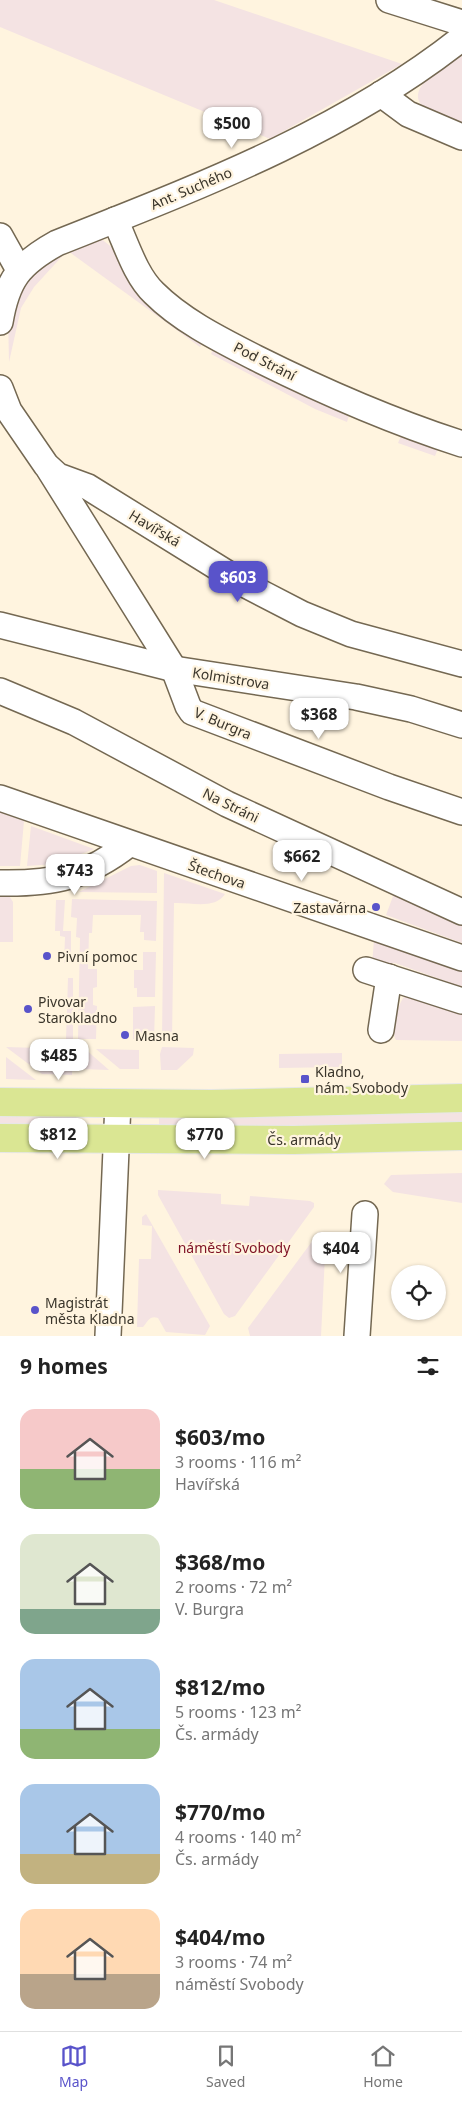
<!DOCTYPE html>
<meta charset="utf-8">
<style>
:root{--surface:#fff;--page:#f2f2f2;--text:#222;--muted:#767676;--line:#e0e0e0;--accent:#5953ca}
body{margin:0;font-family:"Noto Sans",sans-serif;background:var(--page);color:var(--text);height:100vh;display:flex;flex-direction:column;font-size:19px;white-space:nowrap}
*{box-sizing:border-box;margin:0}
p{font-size:16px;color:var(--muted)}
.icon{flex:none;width:28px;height:28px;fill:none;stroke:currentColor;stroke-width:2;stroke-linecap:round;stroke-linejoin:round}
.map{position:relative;height:1336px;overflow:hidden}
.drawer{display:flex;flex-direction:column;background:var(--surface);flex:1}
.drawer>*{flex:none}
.tools{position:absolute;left:391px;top:1265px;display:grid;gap:10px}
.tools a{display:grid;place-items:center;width:55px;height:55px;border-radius:50%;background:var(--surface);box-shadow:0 1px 4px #0004;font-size:25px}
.price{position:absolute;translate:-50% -42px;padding:0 11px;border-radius:10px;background:#fff;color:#222;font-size:16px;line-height:32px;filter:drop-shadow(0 1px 2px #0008)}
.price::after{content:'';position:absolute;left:50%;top:30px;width:15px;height:11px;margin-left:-8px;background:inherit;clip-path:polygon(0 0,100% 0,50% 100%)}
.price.active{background:var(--accent);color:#fff}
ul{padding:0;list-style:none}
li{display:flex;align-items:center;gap:15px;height:125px;padding:0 20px}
li span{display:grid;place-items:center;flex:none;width:140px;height:100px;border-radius:15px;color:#555}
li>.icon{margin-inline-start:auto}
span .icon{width:60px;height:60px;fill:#fffc;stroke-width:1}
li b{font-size:21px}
h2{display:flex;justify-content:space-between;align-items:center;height:60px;padding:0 20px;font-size:21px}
.tabs{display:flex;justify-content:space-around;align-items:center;height:70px;border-top:1px solid var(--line);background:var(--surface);font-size:14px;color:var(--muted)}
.tabs a{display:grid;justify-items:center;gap:2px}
.tabs .active{color:var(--accent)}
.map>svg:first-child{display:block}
.green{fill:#f4e3e3}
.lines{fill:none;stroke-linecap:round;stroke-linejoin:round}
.minor-casing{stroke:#746852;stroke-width:28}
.major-casing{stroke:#e7e7e6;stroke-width:30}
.minor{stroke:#fff;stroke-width:25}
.major{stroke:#dae693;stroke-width:28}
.poi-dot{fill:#5953ca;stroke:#fff4df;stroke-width:2}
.labels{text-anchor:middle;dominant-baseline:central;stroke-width:4.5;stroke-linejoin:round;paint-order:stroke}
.street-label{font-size:14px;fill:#3a352b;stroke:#fff4df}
.poi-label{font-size:14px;fill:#3a352b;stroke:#fff4df;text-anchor:start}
.park-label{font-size:14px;fill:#7f1225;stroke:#fff4df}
</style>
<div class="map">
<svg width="462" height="1336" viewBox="0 0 462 1336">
<rect width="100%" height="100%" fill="#fff4df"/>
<g class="green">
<polygon points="0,0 214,0 402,64 270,139 0,27"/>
<path d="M462 54V125C451 120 436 116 426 109 399 89 449 63 462 54Z"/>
<polygon points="100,238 114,249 204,340 200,347 68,251"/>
<polygon points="55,250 65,253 34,287 21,308 9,362 8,315 15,294"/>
<polygon points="214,347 350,412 347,422 315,409 211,354"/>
<polygon points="401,436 439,446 435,456 398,443"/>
<polygon points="0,812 24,821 20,866 0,866"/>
<polygon points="31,826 94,849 55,864 27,866"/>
<polygon points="140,865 157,871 157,893 79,892 131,866"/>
<path d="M164 873 225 894C215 910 190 902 174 903L172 1040H162Z"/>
<polygon points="0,891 8,894 13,902 13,942 0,942"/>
<polygon points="395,891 462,922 462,943 386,915"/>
<polygon points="72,899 157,901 156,941 144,940 144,932 140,932 141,915 93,915 92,933 89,933 88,969 97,969 97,987 93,988 93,1005 97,1006 96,1039 78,1039 80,938 76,937 77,918 71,917"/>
<polygon points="56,900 65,900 63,931 71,931 71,963 64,963 65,937 60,936 60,931 55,931"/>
<polygon points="374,939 462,970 462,987 395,963 372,966"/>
<polygon points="143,952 156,952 155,997 137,997 137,988 134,988 134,970 143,970"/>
<polygon points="68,978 73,978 73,1039 66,1039"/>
<path d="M406 995 462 1011V1041L396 1040C390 1032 398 1001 406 995Z"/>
<polygon points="155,1006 154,1040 133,1039 133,1007"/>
<polygon points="6,1047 73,1049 72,1075 42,1074"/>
<polygon points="162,1047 194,1048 193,1055 177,1070 161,1070 160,1054"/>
<polygon points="81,1049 85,1049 109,1070 81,1069"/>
<polygon points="96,1049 139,1050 139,1069 120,1069"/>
<polygon points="342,1053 342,1067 279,1068 279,1054"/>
<polygon points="6,1057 36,1080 6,1079"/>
<polygon points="462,1112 462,1123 262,1127 159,1127 159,1116"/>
<polygon points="0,1115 75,1116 79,1120 77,1125 0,1125"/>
<polygon points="462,1173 462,1203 393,1192 384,1184 391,1175"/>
<polygon points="158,1190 221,1194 221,1204 249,1206 250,1196 310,1201 314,1203 314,1207 235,1316 229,1318 224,1314 158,1195"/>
<path d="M146 1214 210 1326 205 1335 166 1332 158 1318C150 1315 148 1321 143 1327H137L139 1259H151L152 1226 142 1225V1217Z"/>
<polygon points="319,1232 323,1232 326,1236 321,1336 250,1336 248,1328"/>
</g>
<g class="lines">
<defs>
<g id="minor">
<polyline points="389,0 462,23"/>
<polyline points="381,94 408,114 462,137"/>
<path d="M115 220C126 243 135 275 154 293 182 321 221 340 256 358 322 391 391 421 462 444"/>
<polyline points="0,236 19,270"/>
<path d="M0 322C7 280 19 264 57 243 198 187 342 133 462 38"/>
<polyline points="0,388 9,411 46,465 58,476 88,487 246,585 302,614 351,634 462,664"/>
<polyline points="49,469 174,669 188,706 192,712 389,787 462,812"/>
<polyline points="0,625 174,669 356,697 411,709 462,725"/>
<polyline points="0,691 74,722 227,804 462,912"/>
<polyline points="0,798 462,958"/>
<path d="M0 883C53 884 87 877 129 844"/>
<polyline points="366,970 462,1001"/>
<polyline points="381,1030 389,977"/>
<polyline points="108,1336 118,1103"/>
<polyline points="357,1336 365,1214"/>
</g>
<g id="major">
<polyline points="0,1102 211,1104 462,1098"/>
<polyline points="0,1138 294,1140 462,1136"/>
</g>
</defs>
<use href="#minor" class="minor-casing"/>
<use href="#major" class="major-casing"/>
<use href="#minor" class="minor"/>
<use href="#major" class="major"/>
</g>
<g class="poi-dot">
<circle cx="376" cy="907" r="5"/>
<circle cx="47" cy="956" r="5"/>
<circle cx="28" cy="1009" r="5"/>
<circle cx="125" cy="1035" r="5"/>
<rect x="300" y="1074" width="10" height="10" rx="2.5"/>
<circle cx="35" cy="1310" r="5"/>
</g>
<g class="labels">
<g class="street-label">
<text transform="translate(191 188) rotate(-23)">Ant. Suchého</text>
<text transform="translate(265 361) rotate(27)">Pod Strání</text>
<text transform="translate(155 528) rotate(31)">Havířská</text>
<text transform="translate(231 678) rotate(9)">Kolmistrova</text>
<text transform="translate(223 723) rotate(23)">V. Burgra</text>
<text transform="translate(231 805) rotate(26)">Na Stráni</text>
<text transform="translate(217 874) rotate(19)">Štechova</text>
<text x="304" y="1139">Čs. armády</text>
</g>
<g class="poi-label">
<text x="366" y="907" text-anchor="end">Zastavárna</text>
<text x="57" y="956">Pivní pomoc</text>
<text x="38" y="1001">Pivovar<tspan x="38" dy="16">Starokladno</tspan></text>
<text x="135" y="1035">Masna</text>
<text x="315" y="1071">Kladno,<tspan x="315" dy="16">nám. Svobody</tspan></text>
<text x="45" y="1302">Magistrát<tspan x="45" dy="16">města Kladna</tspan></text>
</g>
<g class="park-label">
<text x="234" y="1247">náměstí Svobody</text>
</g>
</g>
</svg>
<div class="tools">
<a><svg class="icon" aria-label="locate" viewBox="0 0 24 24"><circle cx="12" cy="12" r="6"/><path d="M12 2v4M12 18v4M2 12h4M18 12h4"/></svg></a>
</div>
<b class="price" style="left:232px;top:149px">$500</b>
<b class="price active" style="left:238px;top:603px">$603</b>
<b class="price" style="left:319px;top:740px">$368</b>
<b class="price" style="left:302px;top:882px">$662</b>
<b class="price" style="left:75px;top:896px">$743</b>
<b class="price" style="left:59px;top:1081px">$485</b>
<b class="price" style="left:58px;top:1160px">$812</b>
<b class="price" style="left:205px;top:1160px">$770</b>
<b class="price" style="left:341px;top:1274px">$404</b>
</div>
<section class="drawer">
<h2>9 homes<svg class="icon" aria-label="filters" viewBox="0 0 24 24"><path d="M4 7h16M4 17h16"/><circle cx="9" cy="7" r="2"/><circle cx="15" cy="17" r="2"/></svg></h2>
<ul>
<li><span style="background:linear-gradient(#f6c9c9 60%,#8fb573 0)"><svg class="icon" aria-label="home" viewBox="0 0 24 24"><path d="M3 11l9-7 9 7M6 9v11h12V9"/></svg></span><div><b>$603/mo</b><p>3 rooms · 116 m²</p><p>Havířská</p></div></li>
<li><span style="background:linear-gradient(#dfe7d0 75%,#7fa58c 0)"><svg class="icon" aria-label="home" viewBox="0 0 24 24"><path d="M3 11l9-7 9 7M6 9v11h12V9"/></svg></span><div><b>$368/mo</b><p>2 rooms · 72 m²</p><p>V. Burgra</p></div></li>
<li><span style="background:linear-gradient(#a9c7e8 70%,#8fb573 0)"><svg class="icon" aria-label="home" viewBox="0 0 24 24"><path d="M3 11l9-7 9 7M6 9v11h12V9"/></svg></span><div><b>$812/mo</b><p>5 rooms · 123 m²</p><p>Čs. armády</p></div></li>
<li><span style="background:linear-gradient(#a9c7e8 70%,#c2b280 0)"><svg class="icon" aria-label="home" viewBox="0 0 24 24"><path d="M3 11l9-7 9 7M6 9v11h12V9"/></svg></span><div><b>$770/mo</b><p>4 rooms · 140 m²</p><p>Čs. armády</p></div></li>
<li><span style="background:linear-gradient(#ffd9b3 65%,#b9a48a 0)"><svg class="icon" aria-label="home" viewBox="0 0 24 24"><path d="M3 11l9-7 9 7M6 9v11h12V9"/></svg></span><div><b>$404/mo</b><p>3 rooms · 74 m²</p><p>náměstí Svobody</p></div></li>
</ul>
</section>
<nav class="tabs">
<a class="active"><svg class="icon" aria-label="map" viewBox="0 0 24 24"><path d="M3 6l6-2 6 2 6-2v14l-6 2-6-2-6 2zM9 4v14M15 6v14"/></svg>Map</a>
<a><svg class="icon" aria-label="saved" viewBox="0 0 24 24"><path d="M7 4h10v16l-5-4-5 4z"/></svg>Saved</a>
<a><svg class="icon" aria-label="home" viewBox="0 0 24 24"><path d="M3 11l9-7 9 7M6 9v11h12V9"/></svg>Home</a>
</nav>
